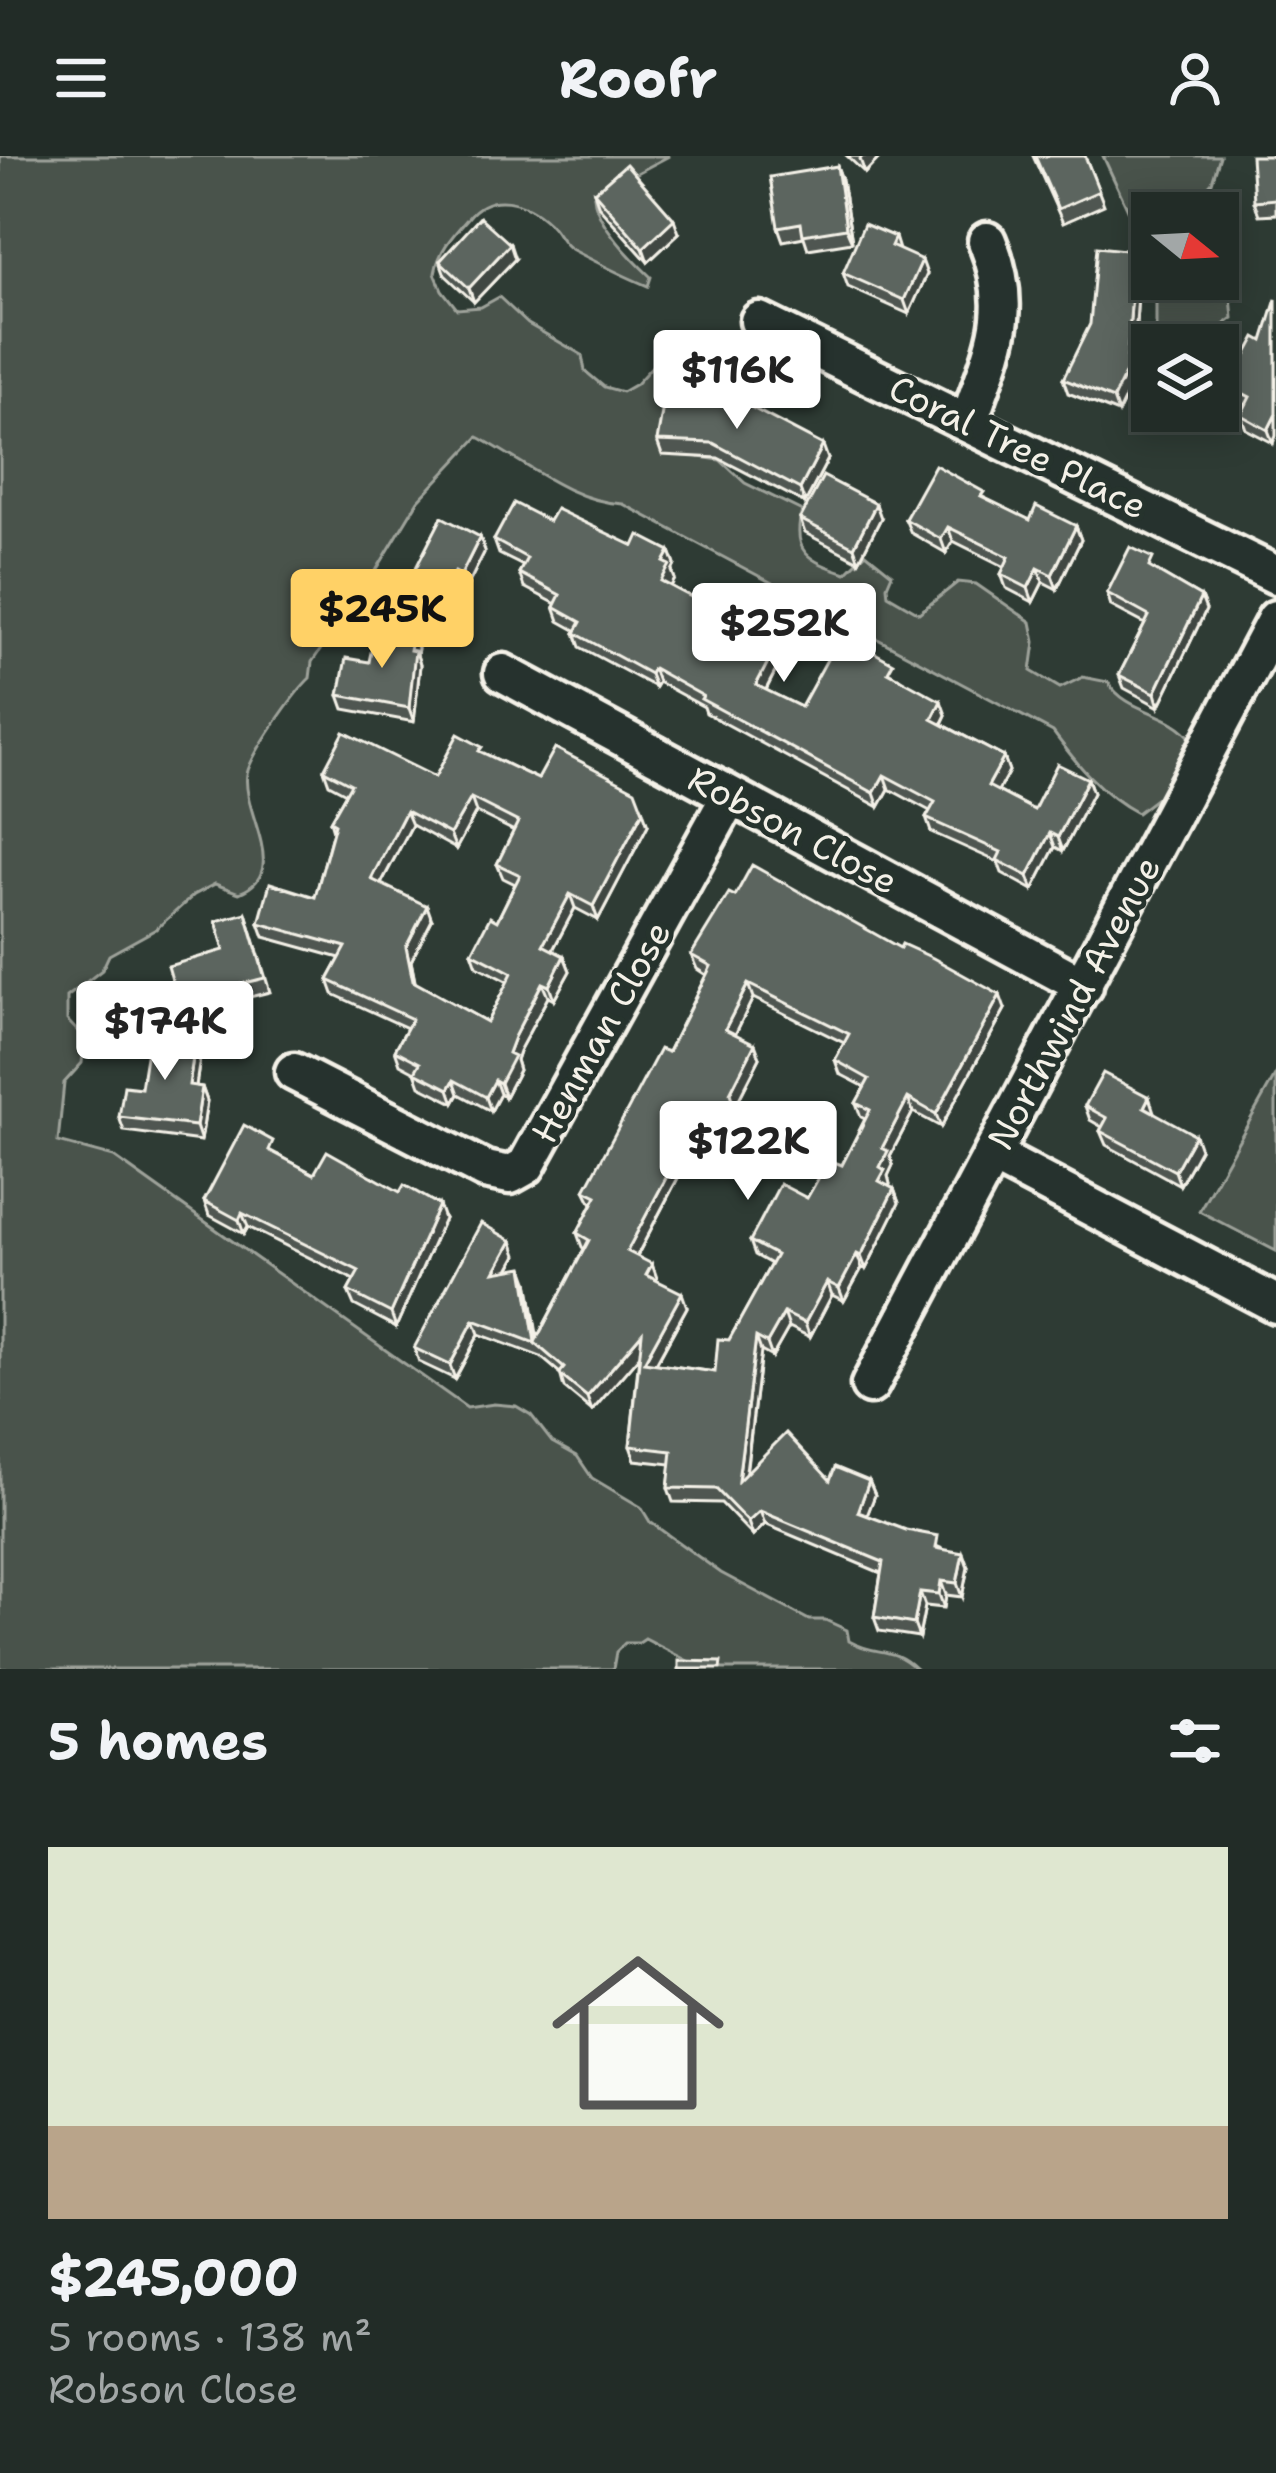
<!DOCTYPE html>
<meta charset="utf-8">
<style>
:root{--surface:#222c27;--page:#2a342f;--text:#f1f3f6;--muted:#a2a7a7;--line:#3f4844;--accent:#ffd166}
body{margin:0;font-family:"Shantell Sans",sans-serif;background:var(--page);color:var(--text);height:100vh;display:flex;flex-direction:column;font-size:45px;white-space:nowrap}
*{box-sizing:border-box;margin:0}
p{font-size:39px;color:var(--muted)}
.icon{flex:none;width:66px;height:66px;fill:none;stroke:currentColor;stroke-width:2;stroke-linecap:round;stroke-linejoin:round}
.map{position:relative;height:1513px;overflow:hidden}
.side{display:flex;flex-direction:column;background:var(--surface);flex:1}
.side>*{flex:none}
.needle{width:78px;rotate:108deg}
.buttons{position:absolute;left:1131px;top:36px;display:grid;gap:24px}
.buttons a{display:grid;place-items:center;width:108px;height:108px;border-radius:0px;background:var(--surface);box-shadow:0 6px 30px #0003,0 0 0 3px var(--line);font-size:60px}
.price{position:absolute;translate:-50% -102px;padding:0 27px;border-radius:12px;background:#fff;color:#222;font-size:39px;line-height:78px;filter:drop-shadow(0 3px 6px #0008)}
.price::after{content:'';position:absolute;left:50%;top:72px;width:36px;height:27px;margin-left:-18px;background:inherit;clip-path:polygon(0 0,100% 0,50% 100%)}
.price.active{background:var(--accent);color:#111}
ul{padding:0;list-style:none}
li{display:grid;align-content:center;gap:24px;height:636px;padding:0 48px}
li span{display:grid;place-items:center;height:372px;border-radius:0px;color:#555}
li>.icon{margin-inline-start:auto}
span .icon{width:216px;height:216px;fill:#fffc;stroke-width:1}
li b{font-size:51px}
h2{display:flex;justify-content:space-between;align-items:center;height:144px;padding:0 48px;font-size:51px}
header{display:flex;justify-content:space-between;align-items:center;height:156px;padding:0 48px;background:var(--surface);font-size:54px;font-weight:700}
.map>svg:first-child{display:block}
.green{fill:#48524c;stroke:#9ea29a;stroke-width:3}
.lines{fill:none;stroke-linecap:round;stroke-linejoin:round}
.street-casing{stroke:#f4f1e8;stroke-width:45}
.street{stroke:#26332d;stroke-width:36}
.wall{fill:#4f5751;stroke:#f4f1e8;stroke-width:3;fill-rule:evenodd}
.shaded-wall{fill:#404742;stroke:#f4f1e8;stroke-width:3}
.building{fill:#5c655e;stroke:#f4f1e8;stroke-width:3;fill-rule:evenodd}
.labels{text-anchor:middle;dominant-baseline:central;stroke-width:10;stroke-linejoin:round;paint-order:stroke}
.street-label{font-size:36px;fill:#f4f1e8;stroke:#26332d}
</style>
<header><svg class="icon" aria-label="menu" viewBox="0 0 24 24"><path d="M4 6h16M4 12h16M4 18h16"/></svg>Roofr<svg class="icon" aria-label="person" viewBox="0 0 24 24"><circle cx="12" cy="8" r="4"/><path d="M4 21q1-7 8-7t8 7"/></svg></header>
<div class="map">
<svg width="1276" height="1513" viewBox="0 0 1276 1513">
<rect width="100%" height="100%" fill="#2e3b34"/>
<filter id="ink" filterUnits="userSpaceOnUse"><feTurbulence type="fractalNoise" baseFrequency=".00833" numOctaves="2"/><feDisplacementMap in="SourceGraphic" scale="24" xChannelSelector="R" yChannelSelector="G"/><feConvolveMatrix kernelMatrix="1 2 1 2 8 2 1 2 1" color-interpolation-filters="sRGB"/></filter>
<g filter="url(#ink)">
<g class="green">
<path d="M0 0H669L594 40C595 66 632 103 651 121L648 130C621 119 598 107 573 94 562 89 558 75 549 67 525 44 490 34 468 62 453 79 439 94 435 117L442 134 457 153 481 151 499 141 528 168 582 199 585 215 604 231 622 236 636 228 655 207H684C707 248 691 260 671 297L720 304 745 327 802 355C791 396 808 405 846 417L866 397 892 418 887 430 888 439 919 457 958 426 976 428 1031 466 1035 486 1031 515 1060 532 1083 521 1108 526C1127 558 1171 554 1192 584L1162 638 1137 657C1101 638 1077 608 1053 576L623 348C570 346 524 305 478 281L418 345 377 413 312 506 310 522C295 536 251 598 247 618 241 657 292 717 239 737L215 728 194 739 156 773 109 799 102 814 67 841V864L85 883 82 907 64 927 58 986 114 1001 467 1252 494 1248 516 1250 531 1259 552 1286 577 1300 592 1322 641 1351 650 1366 721 1417 809 1464H825L847 1474 849 1485C878 1501 891 1489 916 1513H723L690 1506 645 1483 639 1487H625L616 1496 613 1513H0Z"/>
<polygon points="1103,0 1220,0 1212,26 1200,40 1207,57 1152,57 1152,123 1218,123 1218,113 1230,131 1233,162 1196,189 1156,189 1156,146 1150,112 1139,98 1137,73"/>
<polygon points="1276,918 1276,1095 1199,1055"/>
</g>
<g class="lines">
<defs>
<g id="street">
<polyline points="759,165 1276,419"/>
<path d="M969 265C992 195 1017 158 987 85"/>
<polyline points="503,517 1084,830"/>
<polyline points="294,916 485,1014 510,1019 526,1010 730,640"/>
<polyline points="994,1000 1276,1148"/>
<polyline points="870,1229 1276,463"/>
</g>
</defs>
<use href="#street" class="street-casing"/>
<use href="#street" class="street"/>
</g>
<g class="wall">
<polygon points="847,0 881,0 865,17"/>
<polygon points="1033,0 1085,0 1104,49 1063,67"/>
<polygon points="1276,0 1276,58 1259,59 1254,45"/>
<polygon points="837,10 842,24 852,86 808,93 804,81 783,85 778,71"/>
<polygon points="594,36 679,77 648,106 599,51"/>
<polygon points="895,81 899,94 927,118 909,158 848,131 843,117"/>
<polygon points="515,103 474,146 445,119 440,105"/>
<polygon points="1140,109 1133,211 1136,220 1118,257 1068,237 1063,223"/>
<polygon points="1263,185 1273,287 1246,273 1241,259 1246,249 1228,240 1223,227"/>
<polygon points="743,247 828,303 805,347 718,302 662,299 657,285"/>
<polygon points="986,343 1030,364 1076,370 1081,384 1057,433 1043,426 1033,446 1006,432 1001,418 1005,411 953,385 946,397 911,377 905,363"/>
<polygon points="881,362 859,405 805,377 800,363"/>
<polygon points="549,365 634,390 670,395 675,409 672,415 675,423 671,430 786,495 766,534 801,551 898,521 946,559 942,568 1004,601 1009,615 998,635 1034,654 1088,623 1093,637 1063,695 1055,691 1033,734 1002,717 998,706 931,676 926,662 930,655 889,633 879,651 706,557 704,551 658,526 655,531 580,491 575,477 577,475 559,465 554,451 556,448 524,431 519,417 523,410 499,398 494,384"/>
<polygon points="480,381 485,395 466,433 460,430 445,461 412,443 407,429"/>
<polygon points="1158,416 1201,441 1206,454 1159,551 1124,532 1119,519 1145,468 1111,450 1107,437"/>
<polygon points="413,478 418,492 417,499 420,509 414,566 344,553 339,539 369,506"/>
<path d="M484 597 538 623 648 669 598 764 575 752 553 794 564 800 570 815 554 844 548 841 519 895 516 904 519 914 505 941 500 938 491 955 459 938 454 947 420 930 415 916 400 908 395 894 407 872 333 838 328 824 340 802 264 781 259 767 315 741 333 675 330 665 346 637 329 628 324 614 435 621ZM476 656 514 675 497 708 503 722 515 728 497 765 472 796 477 810 508 826 487 866 415 827 411 805 432 764 381 728 412 669 456 693Z"/>
<polygon points="246,757 270,836 209,851 210,856 184,862 179,848 224,794"/>
<path d="M691 799 1005 853 941 971 913 956 890 1000 893 1009 888 1020 890 1028 889 1030 894 1033 899 1047 866 1113 862 1112 844 1145 832 1139 810 1181 789 1171 772 1201 761 1195 746 1318 869 1325 875 1339 867 1359 943 1393 968 1411 962 1441 946 1439 944 1452 925 1450 919 1481 879 1475 874 1461 881 1417 765 1368 753 1380 721 1347 673 1346 668 1332 671 1308 635 1304 630 1290 639 1200 592 1255 564 1232 560 1217 541 1201 479 1178 455 1223 419 1206 414 1192 517 1099 509 1114 528 1125 537 1182 584 1093 582 1091 577 1077 592 1048 585 1034 668 896 706 819 697 813ZM753 842 844 887 835 904 840 918 865 931 856 947 861 961 865 963 842 1009 807 1042 750 1085 755 1099 771 1108 729 1184 715 1216 656 1208 687 1151 656 1124 657 1122 637 1100 688 1003 713 1017 740 967 735 951 760 902 735 878Z"/>
<polygon points="196,881 201,895 196,930 202,931 207,945 201,985 124,975 119,961 141,932"/>
<polygon points="1149,941 1153,957 1200,993 1180,1029 1106,989 1100,975 1102,971 1090,964 1085,950"/>
<polygon points="278,999 314,1018 444,1063 396,1171 354,1149 348,1135 354,1124 248,1071 244,1078 209,1059 204,1045"/>
</g>
<g class="shaded-wall">
<polygon points="863,0 881,0 865,17 860,3"/>
<polygon points="837,10 842,24 852,86 846,72"/>
<polygon points="674,63 679,77 648,106 643,92"/>
<polygon points="510,88 515,103 474,146 469,132"/>
<polygon points="1135,95 1140,109 1133,211 1136,220 1118,257 1113,243 1127,204"/>
<polygon points="922,104 927,118 909,158 904,144"/>
<polygon points="1276,258 1276,280 1273,287 1268,274"/>
<polygon points="823,289 828,303 805,347 800,333"/>
<polygon points="876,348 881,362 859,405 854,391"/>
<polygon points="1076,370 1081,384 1057,433 1052,419"/>
<polygon points="948,371 953,385 946,397 941,383"/>
<polygon points="480,381 485,395 466,433 461,419"/>
<polygon points="670,395 675,409 672,415 675,423 666,439 661,425 664,406"/>
<polygon points="1038,412 1043,426 1033,446 1028,432"/>
<polygon points="455,416 460,430 445,461 440,446"/>
<polygon points="1201,441 1206,454 1159,551 1155,537"/>
<polygon points="413,478 418,492 417,499 420,509 414,566 409,552 410,494"/>
<polygon points="781,481 786,495 761,543 756,529"/>
<polygon points="653,512 658,526 655,531 650,518"/>
<polygon points="941,545 946,559 937,577 932,563"/>
<polygon points="1004,601 1009,615 993,644 988,630"/>
<polygon points="884,619 889,633 879,651 874,637"/>
<polygon points="1088,623 1093,637 1063,695 1058,681"/>
<polygon points="471,642 476,656 456,693 450,678"/>
<polygon points="406,655 412,669 376,737 371,723"/>
<polygon points="643,655 648,669 598,764 593,750"/>
<polygon points="1050,677 1055,691 1033,734 1028,720"/>
<polygon points="570,738 575,752 548,803 543,789"/>
<polygon points="427,750 432,764 411,805 418,840 413,825 406,791"/>
<polygon points="564,800 570,815 554,844 549,830"/>
<polygon points="542,827 548,841 519,895 516,904 519,914 505,941 500,927 508,897 514,881"/>
<polygon points="748,828 753,842 731,887 725,873"/>
<polygon points="1000,839 1005,853 941,971 936,958"/>
<polygon points="196,881 201,895 194,944 189,929"/>
<polygon points="755,888 760,902 735,951 740,967 713,1017 707,1003 730,937"/>
<polygon points="454,924 459,938 454,947 449,933"/>
<polygon points="495,924 500,938 491,955 486,941"/>
<polygon points="202,931 207,945 201,985 196,970"/>
<polygon points="1149,941 1154,956 1149,965 1144,951"/>
<polygon points="908,942 913,956 890,1000 893,1009 888,1020 890,1028 884,1038 879,1025 882,992"/>
<polygon points="1195,979 1200,993 1180,1029 1175,1015"/>
<polygon points="683,990 688,1003 632,1109 627,1095"/>
<polygon points="894,1033 899,1047 866,1113 861,1100"/>
<polygon points="439,1049 444,1063 396,1171 391,1157"/>
<polygon points="242,1057 248,1071 244,1078 239,1064"/>
<polygon points="512,1085 517,1099 500,1130 495,1116"/>
<polygon points="857,1098 862,1112 844,1145 839,1132"/>
<polygon points="652,1108 657,1122 651,1133 646,1119"/>
<polygon points="523,1111 528,1125 539,1190 536,1188"/>
<polygon points="827,1126 832,1139 810,1181 805,1167"/>
<polygon points="682,1137 687,1151 649,1220 644,1206"/>
<polygon points="784,1157 789,1171 772,1201 767,1187"/>
<polygon points="474,1164 479,1178 455,1223 450,1209"/>
<polygon points="642,1177 647,1191 592,1255 587,1241"/>
<polygon points="756,1181 761,1195 743,1339 738,1325"/>
<polygon points="869,1325 875,1339 863,1370 858,1356"/>
<polygon points="760,1355 765,1368 753,1380 748,1366"/>
<polygon points="963,1397 968,1411 962,1441 957,1427"/>
<polygon points="941,1425 946,1439 944,1452 939,1438"/>
<polygon points="920,1436 925,1450 919,1481 914,1468"/>
</g>
<g class="building">
<polygon points="1035,0 1085,0 1099,35 1058,53"/>
<polygon points="1251,0 1276,0 1276,43 1254,45"/>
<polygon points="626,8 674,63 643,92 594,36"/>
<polygon points="837,10 846,72 803,79 801,67 778,71 770,21"/>
<polygon points="480,61 510,88 469,132 440,105"/>
<polygon points="864,68 895,81 891,90 922,104 904,144 843,117"/>
<polygon points="1097,91 1135,95 1127,204 1131,206 1113,243 1063,223 1090,168"/>
<polygon points="1276,143 1276,258 1268,274 1241,259 1250,241 1223,227 1236,202 1243,205 1256,181 1263,185"/>
<polygon points="667,227 741,241 739,245 823,289 800,333 713,287 657,285"/>
<polygon points="935,309 984,336 981,340 1030,364 1036,350 1076,370 1052,419 1038,412 1028,432 1001,418 1009,401 948,371 941,383 905,363"/>
<polygon points="823,320 876,348 854,391 800,363"/>
<polygon points="514,347 549,365 556,353 634,390 639,379 670,395 664,406 670,409 661,425 742,468 745,462 781,481 756,529 801,551 841,478 893,507 888,516 941,545 932,563 1004,601 988,630 1034,654 1057,608 1088,623 1058,681 1050,677 1028,720 997,704 1001,696 926,662 935,646 884,619 874,637 701,543 703,540 653,512 650,518 575,477 581,466 554,451 560,439 519,417 527,402 494,384"/>
<polygon points="442,361 480,381 461,419 455,416 440,446 407,429"/>
<polygon points="1130,391 1153,402 1149,411 1201,441 1155,537 1119,519 1149,460 1107,437"/>
<polygon points="376,471 413,478 410,494 415,495 409,552 339,539 346,502 369,506"/>
<path d="M344 576 435 621 458 578 482 591 479 595 538 623 555 592 635 634 643 655 593 750 570 738 543 789 564 800 549 830 542 827 514 881 508 897 514 900 500 927 495 924 486 941 454 924 449 933 415 916 420 907 395 894 412 863 328 824 346 791 259 767 270 727 315 741 335 668 330 665 351 628 324 614ZM471 642 518 666 497 708 520 719 497 765 490 761 472 796 512 817 487 866 413 825 406 791 427 750 371 723 406 655 450 678Z"/>
<path d="M752 709 900 792 902 788 933 802 1000 839 936 958 908 942 882 992 888 995 880 1011 885 1014 879 1025 894 1033 861 1100 857 1098 839 1132 827 1126 805 1167 784 1157 767 1187 756 1181 738 1325 786 1277 830 1324 835 1311 869 1325 858 1356 906 1374 938 1380 936 1392 963 1397 957 1427 941 1425 939 1438 920 1436 914 1468 874 1461 883 1406 760 1355 748 1366 716 1333 668 1332 672 1295 630 1290 642 1177 587 1241 559 1218 564 1212 535 1187 474 1164 450 1209 414 1192 481 1067 512 1085 495 1116 523 1111 535 1186 589 1084 577 1077 597 1040 585 1034 660 893 668 896 711 810 691 799 729 737 735 740ZM748 828 849 878 835 904 869 923 856 947 870 954 842 1009 829 1004 807 1042 780 1028 750 1085 776 1099 729 1184 718 1183 715 1216 644 1206 682 1137 646 1119 652 1108 627 1095 683 990 707 1003 735 953 730 937 755 888 725 873Z"/>
<polygon points="246,757 265,822 204,837 205,841 179,848 168,810 224,794 216,765"/>
<polygon points="150,875 196,881 189,929 202,931 196,970 119,961 124,930 141,932"/>
<polygon points="1103,917 1149,941 1144,951 1195,979 1175,1015 1100,975 1107,962 1085,950"/>
<polygon points="244,969 273,985 269,994 314,1018 327,995 400,1036 404,1029 439,1049 391,1157 348,1135 359,1115 242,1057 239,1064 204,1045"/>
<polygon points="679,1505 721,1506 720,1513 679,1513"/>
</g>
</g>
<g class="labels">
<g class="street-label">
<text transform="translate(1018 291) rotate(26)">Coral Tree Place</text>
<text transform="translate(793 674) rotate(28)">Robson Close</text>
<text transform="translate(1074 847) rotate(-62)">Northwind Avenue</text>
<text transform="translate(601 876) rotate(-61)">Henman Close</text>
</g>
</g>
</svg>
<div class="buttons">
<a><svg class="needle" viewBox="-14 -14 28 28"><path d="M0-13l5 13h-10z" fill="#e53935"/><path d="M0 13l5-13h-10z" fill="#a2a7a7"/></svg></a>
<a><svg class="icon" aria-label="layers" viewBox="0 0 24 24"><path d="M12 4l9 5-9 5-9-5zM3 14l9 5 9-5"/></svg></a>
</div>
<b class="price" style="left:737px;top:276px">$116K</b>
<b class="price active" style="left:382px;top:515px">$245K</b>
<b class="price" style="left:784px;top:529px">$252K</b>
<b class="price" style="left:165px;top:927px">$174K</b>
<b class="price" style="left:748px;top:1047px">$122K</b>
</div>
<section class="side">
<h2>5 homes<svg class="icon" aria-label="filters" viewBox="0 0 24 24"><path d="M4 7h16M4 17h16"/><circle cx="9" cy="7" r="2"/><circle cx="15" cy="17" r="2"/></svg></h2>
<ul>
<li><span style="background:linear-gradient(#dfe7d0 75%,#b9a48a 0)"><svg class="icon" aria-label="home" viewBox="0 0 24 24"><path d="M3 11l9-7 9 7M6 9v11h12V9"/></svg></span><div><b>$245,000</b><p>5 rooms · 138 m²</p><p>Robson Close</p></div></li>
</ul>
</section>
